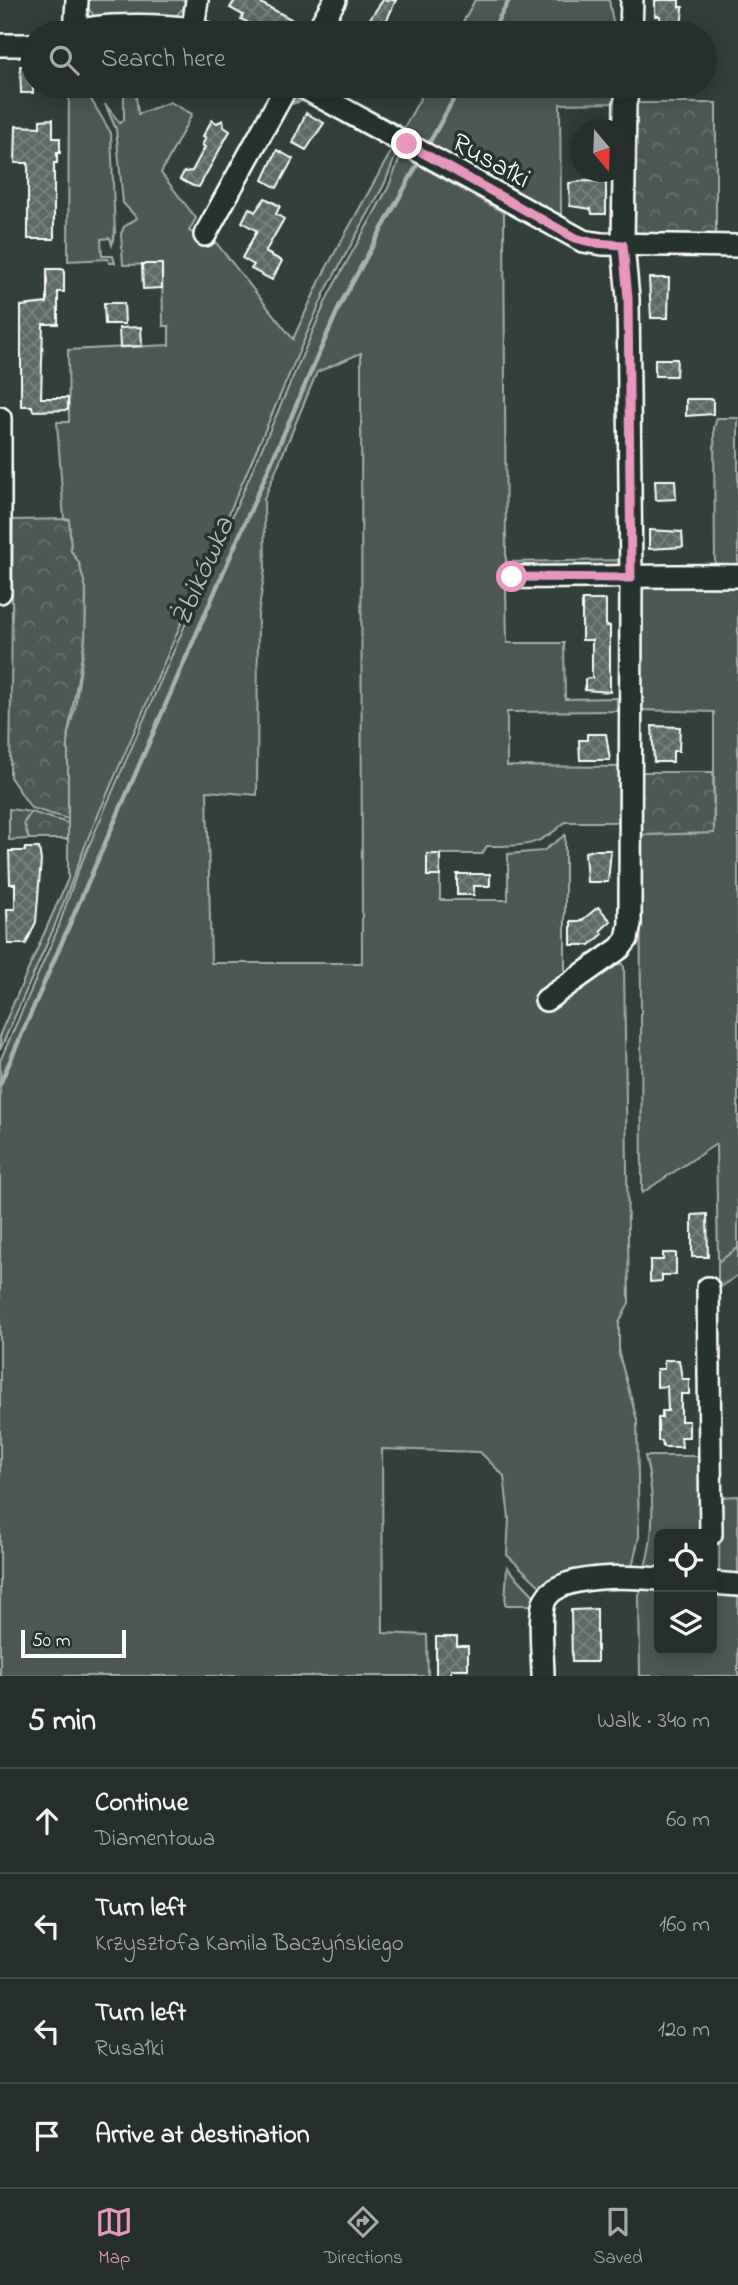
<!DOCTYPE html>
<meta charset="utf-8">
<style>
body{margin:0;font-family:"Indie Flower",sans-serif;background:#323b38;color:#f1f3f6}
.controls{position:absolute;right:21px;bottom:21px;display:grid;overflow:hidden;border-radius:10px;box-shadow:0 4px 18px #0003}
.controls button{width:63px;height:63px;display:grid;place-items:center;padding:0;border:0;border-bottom:2px solid #424a48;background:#262f2c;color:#f1f3f6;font:35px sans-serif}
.compass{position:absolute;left:570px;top:119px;width:63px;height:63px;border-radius:50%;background:#262f2c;box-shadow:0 4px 18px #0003;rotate:161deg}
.scale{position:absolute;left:21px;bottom:18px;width:105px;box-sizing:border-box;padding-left:7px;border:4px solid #fff;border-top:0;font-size:19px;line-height:24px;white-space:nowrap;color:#fff;-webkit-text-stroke:5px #26332d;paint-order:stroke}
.stop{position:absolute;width:21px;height:21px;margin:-16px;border:5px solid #e797bd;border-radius:50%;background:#fff}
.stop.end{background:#e797bd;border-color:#fff;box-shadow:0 2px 7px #0008}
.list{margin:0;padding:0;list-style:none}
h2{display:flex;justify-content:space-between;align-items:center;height:91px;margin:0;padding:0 28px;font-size:30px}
h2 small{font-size:23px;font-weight:400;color:#a4a9a9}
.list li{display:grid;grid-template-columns:46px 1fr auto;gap:21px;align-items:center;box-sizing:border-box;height:105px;padding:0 28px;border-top:2px solid #424a48}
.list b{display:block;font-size:26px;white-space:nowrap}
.list p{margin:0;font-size:23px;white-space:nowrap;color:#a4a9a9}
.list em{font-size:23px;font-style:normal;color:#a4a9a9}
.icon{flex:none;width:38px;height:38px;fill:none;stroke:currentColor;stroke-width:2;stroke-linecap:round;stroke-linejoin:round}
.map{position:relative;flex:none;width:738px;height:1676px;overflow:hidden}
.search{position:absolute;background:#262f2c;box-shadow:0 4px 18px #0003;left:21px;right:21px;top:21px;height:77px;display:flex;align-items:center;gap:18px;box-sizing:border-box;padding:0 24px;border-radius:38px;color:#a4a9a9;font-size:26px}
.sheet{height:511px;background:#262f2c}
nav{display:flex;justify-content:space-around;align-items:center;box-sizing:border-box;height:98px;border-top:2px solid #424a48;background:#262f2c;font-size:19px;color:#a4a9a9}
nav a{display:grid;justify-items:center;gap:4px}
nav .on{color:#e797bd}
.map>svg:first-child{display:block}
.grass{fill:#4d5853;stroke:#a6aca9;stroke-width:2;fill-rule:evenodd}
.forest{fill:url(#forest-crowns);stroke:#a6aca9;stroke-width:2}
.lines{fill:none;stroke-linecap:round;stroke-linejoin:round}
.stream{stroke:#abb0ae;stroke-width:4.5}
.building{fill:url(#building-cross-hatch);stroke:#fff;stroke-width:2}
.minor-casing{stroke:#fff;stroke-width:26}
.minor{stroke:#26332d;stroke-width:21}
.route{stroke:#e797bd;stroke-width:9}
.labels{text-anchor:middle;stroke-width:7;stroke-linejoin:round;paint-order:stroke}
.street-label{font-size:28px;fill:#fff;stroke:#26332d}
.water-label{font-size:30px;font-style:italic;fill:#b9bdbc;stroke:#26332d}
</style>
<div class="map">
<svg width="738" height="1676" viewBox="0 0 738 1676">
<defs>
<pattern id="forest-crowns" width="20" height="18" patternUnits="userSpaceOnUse" patternTransform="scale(1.75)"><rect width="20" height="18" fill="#4d5853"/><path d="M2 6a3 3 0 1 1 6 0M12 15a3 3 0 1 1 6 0" fill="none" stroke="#68716d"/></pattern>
<pattern id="building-cross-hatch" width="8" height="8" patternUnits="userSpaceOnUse" patternTransform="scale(1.75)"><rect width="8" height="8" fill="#5f6964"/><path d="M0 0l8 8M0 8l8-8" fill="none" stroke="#77807b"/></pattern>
</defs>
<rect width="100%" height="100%" fill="#333f3a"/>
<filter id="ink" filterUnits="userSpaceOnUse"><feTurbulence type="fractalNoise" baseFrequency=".0143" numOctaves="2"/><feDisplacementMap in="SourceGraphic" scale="14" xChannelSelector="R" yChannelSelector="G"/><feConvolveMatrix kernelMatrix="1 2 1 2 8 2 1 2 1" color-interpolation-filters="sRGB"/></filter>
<g filter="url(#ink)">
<g class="grass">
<path d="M82,0H191L175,17H95Z"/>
<path d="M475,0H609L615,33H457Z"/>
<path d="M69,86H83L111,133L115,233L112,245L110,238L101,239L102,256H113L115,263H109L108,259L68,261Z"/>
<path d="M124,86H135L138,114L170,102L192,114L161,173L196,218L189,231L209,241L213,239L293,339L323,274L392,150L303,101L288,105L301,98L393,149L396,155L384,185L325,292L89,836L53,930L0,1050V1034L68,879V733L75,708L85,639L86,589L79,563L71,551L69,520L64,519L57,422H69L68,350L169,345V326H163L162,264L123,265L121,234L124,227L137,218L123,203L116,129L105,104L120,123L124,120Z"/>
<path d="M325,86L404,128L427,86H618L619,103L560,104L561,216Z"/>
<path d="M404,157L504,213L506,562L621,560V572H510L506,587L507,643H564L565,699L617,698V711L507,712V766L623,767V816L617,822H565C538,848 522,846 487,846L482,854H440V900H508V854L543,851L565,835V976L617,957L624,967L629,1303L619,1323V1354L637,1420L639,1537L631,1571L543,1589L507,1555L509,1519L504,1476L480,1452L382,1449L383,1633L427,1635L428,1676H0V1061L57,931L77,873L329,294L388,188L399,160ZM361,353L362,963H211L207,791L257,795L258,615L265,570L264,499L317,372Z"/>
<path d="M717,418H738V569H715L714,428Z"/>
<path d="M738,582V1248L718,1262L716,1144L642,1193L640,835L714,833V712L640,710L639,593L644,586Z"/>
<path d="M9,809L31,812L24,823L29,839L9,840Z"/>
<path d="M645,1456H702L705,1534H659V1573L644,1571C655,1533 655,1495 645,1456Z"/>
<path d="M738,1496V1580H719L720,1497Z"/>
<path d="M507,1567L538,1600L535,1605H505Z"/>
<path d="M644,1584L659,1585V1650H712V1590L738,1591V1676H640L639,1595Z"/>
</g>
<g class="forest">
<path d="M631,103H716V234L634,236Z"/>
<path d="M69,519L71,551L79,563L86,589L85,639L68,733V819L31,808L10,777L13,520Z"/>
<path d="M639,772H713L714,833L640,835Z"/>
<path d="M31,812L68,823V839H29L24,823Z"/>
<path d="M738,1248V1275L718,1289V1262Z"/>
</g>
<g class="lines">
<g class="stream">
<path d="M491,33L509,0"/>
<path d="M427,147L461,86"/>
<path d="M0,1084L340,305L421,158"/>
</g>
</g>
<g class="building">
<path d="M235,0H255L291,19L283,33H267L241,19L243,15L230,8Z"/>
<path d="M383,0H396L381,33H360Z"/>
<path d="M655,0H679V7H683L681,28L660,27V16H655Z"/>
<path d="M20,66H33V93H21Z"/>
<path d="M306,113L324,123L306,150L293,143Z"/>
<path d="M53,119V138H60V153H57V163H54V239H28V163H15L16,126L40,127V120Z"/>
<path d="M212,120L217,123L223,120L224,127L230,131L199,187L193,186L180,179L184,172L192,171L205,147L202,145L206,138L203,136Z"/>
<path d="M277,150L293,159L277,188L263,180Z"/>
<path d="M584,181L606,182V214H592L591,209L570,206L569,183Z"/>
<path d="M265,198L280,206L276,214L284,219L265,252L282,261L272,280L251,269L254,265L242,258L257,231L242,222L249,208L255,212Z"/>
<path d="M142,264H162V288L143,289Z"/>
<path d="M47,269H64V292H58V324H43L41,398H68V410L33,411L32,406H21V306L47,303Z"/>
<path d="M649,278H669L668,318H651Z"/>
<path d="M104,303H124L125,324H105Z"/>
<path d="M141,327L142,346L120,347L119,328Z"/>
<path d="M655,359H677L676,376H655Z"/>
<path d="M686,399H713V414L686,416Z"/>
<path d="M655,480H675L676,499L656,500Z"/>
<path d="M649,530L682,532L683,547L649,549Z"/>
<path d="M582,600H606V626H610V692L585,690V679L592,678V640H582Z"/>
<path d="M652,726L680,727L679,751H673V762H654Z"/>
<path d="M587,734H606L610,760H580L579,740H587Z"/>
<path d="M25,848H39L41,860L36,922L26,944H8L7,909H15V884H10L9,851H25Z"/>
<path d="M595,850H611L608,882H587L585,852Z"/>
<rect x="427" y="854" width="13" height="22"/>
<path d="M457,874H490V886H474V895H457Z"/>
<path d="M598,907L611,921L600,931L603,934L590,945H571V921H581Z"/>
<path d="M707,1214L708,1257H692V1215Z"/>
<path d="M663,1253H676V1275H662V1281L650,1282V1260H663Z"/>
<path d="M664,1360H679L682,1379H689V1394H681V1421H689V1437H681L682,1447H663L662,1441H658V1418H662V1411H668L667,1386L657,1387V1369H664Z"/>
<path d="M597,1609V1662H572L571,1610Z"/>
<path d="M436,1637H457V1646H468V1669H451V1676H436Z"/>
</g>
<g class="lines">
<defs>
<g id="minor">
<path d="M193,29L197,0"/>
<path d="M75,33C94,22 184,24 205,33"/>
<path d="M75,33L77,0"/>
<path d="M316,33L335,0"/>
<path d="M631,33L632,0"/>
<path d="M0,45H33"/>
<path d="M301,86L583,241L602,244L738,246"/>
<path d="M205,235L287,86"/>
<path d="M0,418V592"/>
<path d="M512,577C588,578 662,575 738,576"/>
<path d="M546,1000L620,948L627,939L630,924L631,578L628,298L623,245L625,104L629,86"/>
<path d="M708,1288L711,1534"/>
<path d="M712,1583L738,1585"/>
<path d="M543,1676C543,1657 538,1615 545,1600C559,1572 633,1577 659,1579"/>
</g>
</defs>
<use href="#minor" class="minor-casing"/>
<use href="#minor" class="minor"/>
</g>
</g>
<g class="lines" filter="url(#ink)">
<path class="route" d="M407,144L575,238L594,243L623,245L628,298L631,578L512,577"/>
</g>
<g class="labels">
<g class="street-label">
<text transform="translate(492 159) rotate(29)" y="10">Rusałki</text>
</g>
<g class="water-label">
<text transform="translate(201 571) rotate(-66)" y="10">Żbikówka</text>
</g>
</g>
</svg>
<div class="controls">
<button><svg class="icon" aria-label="locate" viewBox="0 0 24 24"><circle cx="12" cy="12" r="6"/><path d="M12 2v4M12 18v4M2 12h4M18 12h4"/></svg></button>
<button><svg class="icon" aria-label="layers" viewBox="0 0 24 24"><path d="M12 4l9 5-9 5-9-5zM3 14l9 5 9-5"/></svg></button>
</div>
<svg class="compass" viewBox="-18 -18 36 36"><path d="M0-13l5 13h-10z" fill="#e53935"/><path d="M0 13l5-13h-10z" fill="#a4a9a9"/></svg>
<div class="scale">50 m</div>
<div class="stop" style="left:512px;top:577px"></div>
<div class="stop end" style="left:407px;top:144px"></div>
<div class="search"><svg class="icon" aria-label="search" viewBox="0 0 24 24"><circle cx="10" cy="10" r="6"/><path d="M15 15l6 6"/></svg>Search here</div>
</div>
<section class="sheet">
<h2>5 min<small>Walk · 340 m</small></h2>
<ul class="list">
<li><svg class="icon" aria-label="ahead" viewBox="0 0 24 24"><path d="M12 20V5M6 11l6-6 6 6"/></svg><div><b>Continue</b><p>Diamentowa</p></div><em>60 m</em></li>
<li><svg class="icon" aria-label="left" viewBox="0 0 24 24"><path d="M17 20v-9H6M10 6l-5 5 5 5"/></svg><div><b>Turn left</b><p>Krzysztofa Kamila Baczyńskiego</p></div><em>160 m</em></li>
<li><svg class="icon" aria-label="left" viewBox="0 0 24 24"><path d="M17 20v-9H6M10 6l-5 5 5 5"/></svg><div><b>Turn left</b><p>Rusałki</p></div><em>120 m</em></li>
<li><svg class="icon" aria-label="arrive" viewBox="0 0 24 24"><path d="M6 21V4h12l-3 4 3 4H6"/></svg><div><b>Arrive at destination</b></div></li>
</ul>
</section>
<nav>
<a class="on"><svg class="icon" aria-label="map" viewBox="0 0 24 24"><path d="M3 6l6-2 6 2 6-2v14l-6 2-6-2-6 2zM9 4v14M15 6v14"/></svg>Map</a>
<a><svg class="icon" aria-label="directions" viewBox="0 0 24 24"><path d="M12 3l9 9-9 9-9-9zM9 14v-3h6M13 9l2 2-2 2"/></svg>Directions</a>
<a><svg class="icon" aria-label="saved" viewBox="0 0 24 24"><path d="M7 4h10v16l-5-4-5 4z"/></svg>Saved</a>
</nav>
